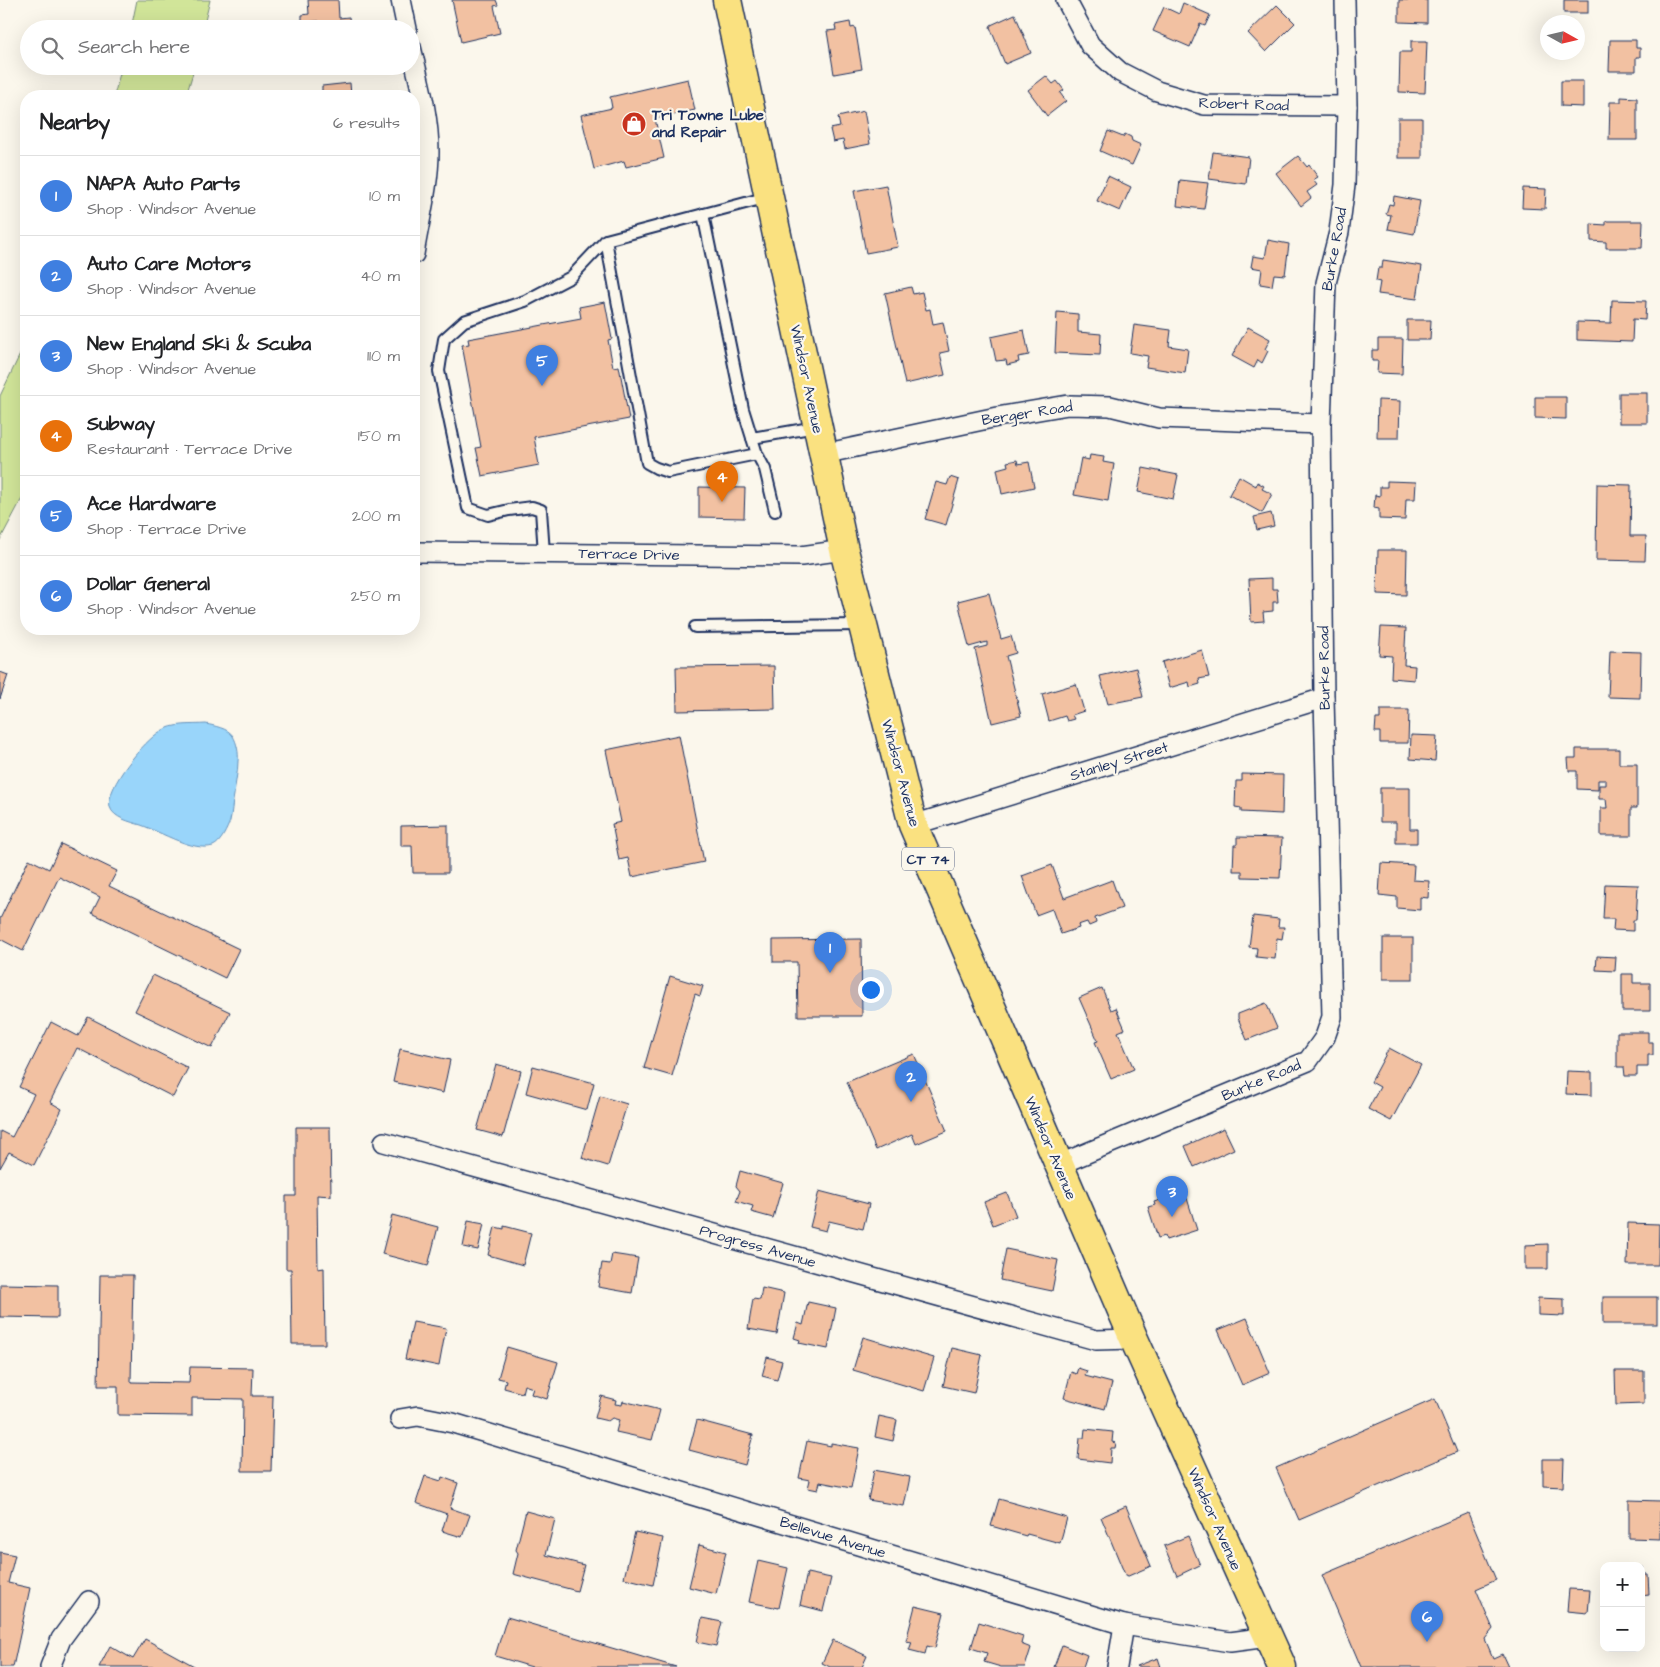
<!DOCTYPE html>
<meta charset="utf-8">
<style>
body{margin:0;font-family:"Architects Daughter",sans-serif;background:#f2f2f2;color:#202124}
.controls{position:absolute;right:15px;bottom:15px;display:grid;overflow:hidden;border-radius:10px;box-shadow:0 5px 20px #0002}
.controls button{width:45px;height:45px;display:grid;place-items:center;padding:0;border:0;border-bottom:1px solid #e0e0e0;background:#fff;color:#202124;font:25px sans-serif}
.compass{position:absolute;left:1540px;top:15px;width:45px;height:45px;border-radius:50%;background:#fff;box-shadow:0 5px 20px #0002;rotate:98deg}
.you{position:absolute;left:870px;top:989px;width:18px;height:18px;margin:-12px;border:4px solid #fff;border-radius:50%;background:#1a73e8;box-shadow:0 0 0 8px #1a73e833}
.badge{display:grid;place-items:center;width:32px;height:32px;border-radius:50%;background:#c8321e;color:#fff;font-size:16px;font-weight:700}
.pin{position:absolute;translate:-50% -41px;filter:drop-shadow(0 1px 2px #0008)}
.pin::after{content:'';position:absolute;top:26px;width:18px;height:15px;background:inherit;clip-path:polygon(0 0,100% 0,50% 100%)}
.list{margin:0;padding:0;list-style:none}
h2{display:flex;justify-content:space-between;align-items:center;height:65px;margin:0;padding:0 20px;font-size:21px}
h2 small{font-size:16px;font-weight:400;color:#757577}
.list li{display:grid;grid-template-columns:32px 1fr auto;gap:15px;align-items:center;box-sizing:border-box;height:80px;padding:0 20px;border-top:1px solid #e0e0e0}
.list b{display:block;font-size:19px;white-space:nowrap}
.list p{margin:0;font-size:16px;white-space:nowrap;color:#757577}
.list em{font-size:16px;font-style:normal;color:#757577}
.icon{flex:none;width:28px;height:28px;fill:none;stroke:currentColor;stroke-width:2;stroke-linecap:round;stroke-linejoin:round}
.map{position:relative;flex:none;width:1660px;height:1667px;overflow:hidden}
.search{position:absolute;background:#fff;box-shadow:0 5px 20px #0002;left:20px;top:20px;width:400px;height:55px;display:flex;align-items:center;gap:12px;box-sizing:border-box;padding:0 18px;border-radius:28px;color:#757577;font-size:19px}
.panel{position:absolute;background:#fff;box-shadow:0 5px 20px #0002;left:20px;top:90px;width:400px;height:545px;border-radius:20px}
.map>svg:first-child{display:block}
.green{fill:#d1e599;stroke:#768a7c}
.water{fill:#99d5fa;stroke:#6793bc}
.building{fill:#f2c1a2;stroke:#1b2f5e}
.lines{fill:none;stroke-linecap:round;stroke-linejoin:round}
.lane-casing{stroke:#1b2f5e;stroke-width:14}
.street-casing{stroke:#1b2f5e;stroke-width:22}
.primary-casing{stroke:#1b2f5e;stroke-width:31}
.lane{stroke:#fbf7ec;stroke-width:10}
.street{stroke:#fbf7ec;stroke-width:19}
.primary{stroke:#fae180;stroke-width:28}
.labels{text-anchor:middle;stroke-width:4.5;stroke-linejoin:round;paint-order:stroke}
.shield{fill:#fbf7ec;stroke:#5e6b89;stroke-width:1}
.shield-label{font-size:14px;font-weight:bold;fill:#1b2f5e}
.street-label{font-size:15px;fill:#1b2f5e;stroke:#fbf7ec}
.poi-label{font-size:15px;font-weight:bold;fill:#1b2f5e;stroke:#fbf7ec;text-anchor:start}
</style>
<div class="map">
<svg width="1660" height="1667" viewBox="0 0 1660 1667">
<rect width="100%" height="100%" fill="#fbf7ec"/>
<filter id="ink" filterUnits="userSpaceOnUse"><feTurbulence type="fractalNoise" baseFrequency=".02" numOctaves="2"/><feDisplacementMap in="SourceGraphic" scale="10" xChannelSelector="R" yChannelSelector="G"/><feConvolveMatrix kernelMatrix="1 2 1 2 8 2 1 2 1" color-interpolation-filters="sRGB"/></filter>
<g filter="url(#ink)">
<g class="green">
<path d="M137,0H210L203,29H131Z"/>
<path d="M122,66H195L186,96H114Z"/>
<path d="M26,342V491L0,540V396Z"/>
</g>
<path class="water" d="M206,724C214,726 228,728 233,736C237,743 239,753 238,761C238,772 235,784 234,795C232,804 232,813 230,821C227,829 221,843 213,846C193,852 161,832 141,825C131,822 113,818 110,807C105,787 145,740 161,731C174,723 192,725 206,724Z"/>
<g class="building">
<path d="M308,0H338L339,18L349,17L350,29H320L319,21L302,22V15L309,14Z"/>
<path d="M452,0H496L498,5L494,6L500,33L461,42Z"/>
<path d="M1399,0H1427V23L1399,22Z"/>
<rect x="1564" y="0" width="24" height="13"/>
<path d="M1183,3L1210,15L1205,26L1200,24L1190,47L1153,31L1164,7L1179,14Z"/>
<path d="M1277,5L1295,23L1266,52L1248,33Z"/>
<path d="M1015,14L1031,53L1005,64L990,27L991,25Z"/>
<path d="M850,22L851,28L855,27L862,69L834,74L827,31L836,30L835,25Z"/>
<path d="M1610,40H1636V48H1640V57H1636V71H1609Z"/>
<path d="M1411,41H1427L1425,93L1399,92L1400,52H1411Z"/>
<path d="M1046,76L1053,84L1057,81L1064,90L1060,93L1066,101L1047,116L1028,90Z"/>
<path d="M688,79L695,110L655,119L664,158L626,167L624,161L594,169L581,115L612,108L610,97Z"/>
<path d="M1561,81H1583V107L1561,106Z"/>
<path d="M350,83L351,96H322V86Z"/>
<path d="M1621,97L1637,98V140H1609L1610,102H1621Z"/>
<path d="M864,111L870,144L845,149L843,140L833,142L830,129L840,127L838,117Z"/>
<rect x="1398" y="118" width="24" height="40"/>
<path d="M1108,131L1123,137L1125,134L1131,137L1132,141L1141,145L1132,165L1100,151Z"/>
<path d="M1213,152L1249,157L1246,184L1209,179Z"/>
<path d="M1298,156L1307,167L1309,165L1318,177L1313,180L1317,185L1307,192L1311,198L1301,206L1276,173Z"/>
<path d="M1108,176L1131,187L1120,211L1097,201Z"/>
<path d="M1180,180L1208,183L1204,209L1177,206Z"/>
<path d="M886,185L898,247L866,253L854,191Z"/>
<path d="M1523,188L1546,189L1545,209L1522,208Z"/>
<path d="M1394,196L1420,201L1414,234L1388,229L1391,215L1386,214L1389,204L1393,205Z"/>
<path d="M1606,221H1643L1642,248H1606V242L1591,241V224L1606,225Z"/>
<path d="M1268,240L1289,244L1285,275L1274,274L1272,286L1260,284L1262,269L1251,267L1253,256L1265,258Z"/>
<path d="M1383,260L1422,266L1417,299L1378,294L1380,282L1376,281L1378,268H1382Z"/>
<path d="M911,287L913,294L922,292L926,310L930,309L933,324L943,322L949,351L940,353L945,375L905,384L885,293Z"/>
<path d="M1612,300L1646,301L1645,320L1633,319L1632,342L1577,340V322L1611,323Z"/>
<path d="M605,302L612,339L608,340L613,367L619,366L629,419L534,437L539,465L482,476L476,448L481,447L462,345L469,344L468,339L581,318L579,307Z"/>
<path d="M1057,312L1078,314V332L1101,334L1100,355L1055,353Z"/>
<path d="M1407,320H1431L1430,340H1407Z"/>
<path d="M1134,325L1171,330L1169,346L1188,349L1185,373L1146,367L1148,356L1130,353Z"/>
<path d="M1248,327L1270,339L1265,349L1268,351L1262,363L1258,360L1254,368L1232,356Z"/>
<path d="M1024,330L1029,355L1018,357L1019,362L1007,365L1006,360L996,361L991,337Z"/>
<path d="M1378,339H1403L1402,374L1377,373L1378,361H1372V350H1378Z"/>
<rect x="1619" y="393" width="28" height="30"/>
<path d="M1535,397H1566V419L1535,418Z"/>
<path d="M1378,400L1400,401L1399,438H1377Z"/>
<path d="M1090,455L1104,457L1103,462L1114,464L1108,501L1074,495L1081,458L1089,460Z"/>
<path d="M1017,460L1018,464L1029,462L1034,487L1002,494L997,469L1008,466L1007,462Z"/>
<path d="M1143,468L1178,475L1173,499L1138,492Z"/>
<path d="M1239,476L1256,486L1257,482L1264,486L1262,489L1272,494L1262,513L1229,495Z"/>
<path d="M950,477L959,480L946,525L925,519L936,482L947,485Z"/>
<path d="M1387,481L1416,482L1415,499H1406L1405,520L1379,519V509L1374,508L1375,495L1380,496V487H1387Z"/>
<path d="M1597,484L1631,485L1630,536H1646L1645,561L1596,560Z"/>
<path d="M699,487L745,488L744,518L699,517Z"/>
<path d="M1271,513L1274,526L1257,530L1254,517Z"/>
<path d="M1378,550H1407L1406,595L1377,594Z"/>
<path d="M1272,578V589H1277L1278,602H1273V611L1263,612L1264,621L1251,622L1249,579Z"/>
<path d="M989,593L1001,639L1011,636L1016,653L1006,656L1021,716L992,723L975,649L987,646V642L969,647L958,601Z"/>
<path d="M1381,627L1406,628L1404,665L1415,666L1414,680L1391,678L1392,656L1379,655Z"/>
<path d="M1202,650L1209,677L1199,679L1200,684L1190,687L1189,682L1169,688L1162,662Z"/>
<path d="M1610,651L1641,652L1640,698L1608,697Z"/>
<path d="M774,666L775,709L677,711L676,667Z"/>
<path d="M1136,668L1143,697L1108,704L1100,676Z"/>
<path d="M0,672L8,675L0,699Z"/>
<path d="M1076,684L1084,711L1072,715L1074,719L1067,721L1065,716L1049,721L1042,694Z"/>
<path d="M1380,710H1409L1408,743H1380V732H1375L1376,719H1380Z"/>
<path d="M679,735L704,862L632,877L628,858L619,860L612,824L621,822L606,750Z"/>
<path d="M1411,735L1437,736L1435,761L1410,759Z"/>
<path d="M1576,749H1619V764H1637V808H1631V836H1601V808H1607L1606,799H1599V785H1606V780H1598V790L1577,789V771H1569L1568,758H1576Z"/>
<path d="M1242,774L1283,775L1282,814L1241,812V808L1235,807L1236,781H1242Z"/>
<path d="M1380,788H1410V829H1417V843H1396V822H1380Z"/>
<path d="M448,825V873H413L412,846H401V826Z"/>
<path d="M1237,837L1282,838L1280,878L1242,877V871H1233L1234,845H1237Z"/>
<path d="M61,844L117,871L109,886L239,949L225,978L92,913L100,897L59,877L23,951L0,939V919L29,859L49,869Z"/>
<path d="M1381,863L1414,865L1413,880L1429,881L1428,898L1420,897V910L1397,908V897L1379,895Z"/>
<path d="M1052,865L1064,898L1112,880L1122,908L1095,918L1096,923L1089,926L1087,922L1078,925L1079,928L1061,934L1052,909L1036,915L1022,876Z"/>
<path d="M1605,884L1638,885L1636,920H1633V931L1613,930L1614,919H1603Z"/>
<path d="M1253,916L1279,919L1278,927H1284L1282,939L1277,938L1275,959L1256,957L1257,948L1249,947Z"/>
<rect x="1383" y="938" width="30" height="41"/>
<path d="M861,939L862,1016H798L797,962H773V940Z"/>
<path d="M1597,956L1616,957L1615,971L1596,970Z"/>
<path d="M1622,974H1633V983H1650V1011H1622Z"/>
<path d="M153,975L230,1012L212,1048L135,1011Z"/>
<path d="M670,976L703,986L700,996L695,994L672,1076L644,1068Z"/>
<path d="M1102,988L1111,1010L1116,1008L1125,1029L1118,1032L1134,1069L1111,1079L1095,1042L1098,1041L1079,998Z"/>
<path d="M1266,1003L1277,1028L1247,1040L1238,1018V1014Z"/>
<path d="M88,1017L188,1068L173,1097L77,1048L50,1102L62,1109L34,1165L9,1152L0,1168V1131L12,1137L34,1094L19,1087L51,1022L78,1036Z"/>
<path d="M1617,1032H1648V1042H1653V1055H1648V1067H1637V1076H1625L1624,1067H1617Z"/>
<path d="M1389,1048L1421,1065L1391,1121L1368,1109L1380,1087L1371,1082Z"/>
<path d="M400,1049L450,1060L443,1093L393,1082Z"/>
<path d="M914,1054L947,1131L916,1144L912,1134L876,1150L847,1082Z"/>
<path d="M496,1064L521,1071L503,1137L477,1130Z"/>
<path d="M533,1066L594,1083L587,1110L526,1093Z"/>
<path d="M1567,1071L1592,1072V1095L1566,1094Z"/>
<path d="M600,1096L627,1104L608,1166L582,1158Z"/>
<path d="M296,1127H330L331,1196L317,1195L318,1269L324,1268L325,1344H292L291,1269H286V1196H296Z"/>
<path d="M1224,1128L1234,1149L1194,1167L1185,1146Z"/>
<path d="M740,1171L783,1183L773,1218L751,1212L753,1206L736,1201L740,1191L736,1186Z"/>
<path d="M819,1191L869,1204L863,1229L829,1221L826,1231L810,1227Z"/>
<path d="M1185,1192L1197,1230L1166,1240L1165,1236L1158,1238L1148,1207L1155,1205L1154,1202Z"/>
<path d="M1007,1193L1016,1216L993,1225L984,1202Z"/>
<path d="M392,1215L438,1227L428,1266L382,1254Z"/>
<path d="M468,1221L484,1224L478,1250L463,1247Z"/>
<path d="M1628,1223L1659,1224L1658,1265H1627Z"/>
<path d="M504,1226L531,1233L523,1265L488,1255L495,1227L504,1229Z"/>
<path d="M1548,1244V1269H1525V1245Z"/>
<path d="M1006,1249L1058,1260L1052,1291L1000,1280Z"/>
<path d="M612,1254L638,1258L632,1293L598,1287L602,1263L610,1264Z"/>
<path d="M100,1275H133L131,1382L189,1383L190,1367L253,1368L252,1396H273L271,1471H242L243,1399L192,1398V1416L118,1415V1386H98Z"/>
<path d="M0,1284L58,1285V1318L0,1317Z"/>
<path d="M762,1288L784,1293L777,1334L748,1329L753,1299L760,1300Z"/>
<rect x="1603" y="1297" width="54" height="27"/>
<path d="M1538,1298L1564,1299V1316L1538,1315Z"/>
<path d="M808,1302L836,1308L828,1349L799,1343L800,1340L794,1338L798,1323L803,1325Z"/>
<path d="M1247,1318L1270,1373L1242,1385L1218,1330Z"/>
<path d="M413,1322L446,1328L439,1366L405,1359Z"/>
<path d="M863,1337L934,1358L924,1391L853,1370Z"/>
<path d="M507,1347L558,1362L547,1399L531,1394L533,1388L524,1385L522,1393L504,1388L506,1380L498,1378Z"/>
<path d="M952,1348L982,1355L974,1393L943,1386Z"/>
<path d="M767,1357L782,1361L777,1380L762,1376Z"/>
<path d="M1078,1368L1087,1371L1085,1376L1112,1383L1105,1409L1064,1398L1071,1372L1076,1374Z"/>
<path d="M1615,1371H1644V1404L1616,1405Z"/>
<path d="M601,1396L616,1400L615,1404L622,1405L623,1401L660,1410L652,1440L616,1432L619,1420L612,1418L608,1421L595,1418Z"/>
<path d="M1435,1399L1457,1452L1299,1520L1276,1468Z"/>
<path d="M879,1416L897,1420L893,1441L875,1437Z"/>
<path d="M697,1420L753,1435L745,1465L689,1450Z"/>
<path d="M1085,1429L1113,1432L1112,1442L1116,1443L1115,1448H1111L1110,1463L1078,1459L1080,1438H1084Z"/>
<path d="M807,1441L831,1446V1443L859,1448L851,1488L820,1482L818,1490L808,1488L810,1480L799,1478Z"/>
<path d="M1543,1459H1564L1563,1487L1543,1486Z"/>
<path d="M874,1470L910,1477L904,1506L868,1500Z"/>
<path d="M425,1476L441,1481L442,1477L458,1483L450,1508L470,1515L462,1537L442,1531L447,1514L416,1503Z"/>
<path d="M999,1499L1067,1518L1060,1543L1027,1534L1026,1536L991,1526Z"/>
<path d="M1629,1500L1660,1501V1539L1629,1538Z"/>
<path d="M1126,1506L1151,1566L1126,1577L1101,1517Z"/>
<path d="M526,1511L555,1519L546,1555L584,1565L577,1591L513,1574L518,1553L516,1550Z"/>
<path d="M1468,1513L1496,1580L1476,1589L1493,1629L1485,1639L1493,1658L1502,1654L1508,1667H1361L1322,1575Z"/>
<path d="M635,1532L663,1538L653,1585L624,1578Z"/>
<path d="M1188,1536L1200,1565L1177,1576L1164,1546Z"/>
<path d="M699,1545L726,1552L716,1594L689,1587Z"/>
<path d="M0,1552L15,1555L8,1583L30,1588L13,1667H0Z"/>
<path d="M758,1561L788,1568L779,1608L749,1602Z"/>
<path d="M1641,1567H1643V1574H1648L1649,1595L1641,1596Z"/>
<path d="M807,1573L831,1578L823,1611L800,1605Z"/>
<path d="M1569,1589L1590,1590L1588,1613L1567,1611Z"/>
<path d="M915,1606L944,1613L935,1648L927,1646L925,1654L909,1650L912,1642L906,1641Z"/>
<path d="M507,1617L676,1667H532L495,1656Z"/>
<path d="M702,1618L722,1622L716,1646L697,1642Z"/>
<path d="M979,1622L1023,1636L1021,1644L1031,1648L1025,1667H1001L984,1662L987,1653L971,1648Z"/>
<path d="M145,1639L196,1667H99L110,1646L133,1659Z"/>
<path d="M833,1640L867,1656L862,1667H830L822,1663Z"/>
<path d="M1062,1645L1087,1655L1083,1667H1054Z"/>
<path d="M1158,1658L1161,1667H1138L1137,1666Z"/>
</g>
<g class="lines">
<defs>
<g id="lane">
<path d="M703,214L743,409L752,438L816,427"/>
<path d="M606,240L647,463L656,468L668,472L757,454L752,438"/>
<path d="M757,454L765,469L775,511"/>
<path d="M544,553L541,510L532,507L509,510L488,515L468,508L439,371L444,339L464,321L525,301L571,277L606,240L768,197"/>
<path d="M695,627L861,625"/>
</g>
<g id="street">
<path d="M401,0L407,29"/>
<path d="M1066,0L1090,45L1120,72L1157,91L1204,105L1347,106"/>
<path d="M411,47C419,81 429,116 429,152C429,186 419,221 414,254"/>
<path d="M823,454L997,417L1068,405L1110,406L1159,418L1321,424"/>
<path d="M414,552L801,556L844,550"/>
<path d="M913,825L1324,698"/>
<path d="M384,1142L1096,1340L1134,1339"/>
<path d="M1058,1165L1308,1061L1325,1037L1332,1017L1324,698L1321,424L1326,283L1339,232L1345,185L1347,106L1345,0"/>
<path d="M400,1419L418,1416L453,1423L1124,1625L1230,1642L1268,1637"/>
<path d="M50,1667L61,1639L89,1601"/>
<path d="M1117,1667L1124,1625"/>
</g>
<path id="primary" d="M727,0L844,550L913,825L1134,1339L1282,1667"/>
</defs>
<use href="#lane" class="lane-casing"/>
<use href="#street" class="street-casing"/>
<use href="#primary" class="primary-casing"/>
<use href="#lane" class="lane"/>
<use href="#street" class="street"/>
<use href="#primary" class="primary"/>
</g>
</g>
<defs>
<symbol id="shop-disc" viewBox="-11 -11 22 22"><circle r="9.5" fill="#c8321e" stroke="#fbf7ec"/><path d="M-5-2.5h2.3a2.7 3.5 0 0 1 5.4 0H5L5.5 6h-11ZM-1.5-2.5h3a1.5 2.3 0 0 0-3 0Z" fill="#fff"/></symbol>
</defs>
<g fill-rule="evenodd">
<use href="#shop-disc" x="620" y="110" width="28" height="28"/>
</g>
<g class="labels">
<rect class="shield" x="902" y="847.5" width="52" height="23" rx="4"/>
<g class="shield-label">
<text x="928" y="864">CT 74</text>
</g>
<g class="street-label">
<text transform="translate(1244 104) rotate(2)" y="5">Robert Road</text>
<text transform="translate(1334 249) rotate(-80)" y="5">Burke Road</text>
<text transform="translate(807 379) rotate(78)" y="5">Windsor Avenue</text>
<text transform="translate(1027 413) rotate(-9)" y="5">Berger Road</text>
<text transform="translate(629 554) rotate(1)" y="5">Terrace Drive</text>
<text transform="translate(1324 668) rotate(-91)" y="5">Burke Road</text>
<text transform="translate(1119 761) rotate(-17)" y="5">Stanley Street</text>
<text transform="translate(901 773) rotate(75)" y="5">Windsor Avenue</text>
<text transform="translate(1261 1080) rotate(-23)" y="5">Burke Road</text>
<text transform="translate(1051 1148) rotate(67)" y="5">Windsor Avenue</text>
<text transform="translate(758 1246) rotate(16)" y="5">Progress Avenue</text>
<text transform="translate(1215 1519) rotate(66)" y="5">Windsor Avenue</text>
<text transform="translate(833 1537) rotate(17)" y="5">Bellevue Avenue</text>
</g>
<g class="poi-label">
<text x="652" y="120">Tri Towne Lube<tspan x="652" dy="17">and Repair</tspan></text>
</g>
</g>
</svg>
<div class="controls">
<button>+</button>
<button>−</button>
</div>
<svg class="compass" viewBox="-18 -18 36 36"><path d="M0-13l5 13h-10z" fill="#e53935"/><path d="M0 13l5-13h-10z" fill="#757577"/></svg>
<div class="you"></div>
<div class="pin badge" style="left:830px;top:973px;background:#3f7fe0">1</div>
<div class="pin badge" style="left:911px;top:1102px;background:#3f7fe0">2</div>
<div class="pin badge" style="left:1172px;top:1217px;background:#3f7fe0">3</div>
<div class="pin badge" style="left:722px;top:502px;background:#e8710a">4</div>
<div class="pin badge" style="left:542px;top:386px;background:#3f7fe0">5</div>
<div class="pin badge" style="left:1427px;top:1642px;background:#3f7fe0">6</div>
<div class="search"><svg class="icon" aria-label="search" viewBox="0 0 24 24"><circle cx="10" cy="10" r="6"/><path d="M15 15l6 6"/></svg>Search here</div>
<section class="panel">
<h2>Nearby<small>6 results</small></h2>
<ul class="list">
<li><span class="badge" style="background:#3f7fe0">1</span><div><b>NAPA Auto Parts</b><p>Shop · Windsor Avenue</p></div><em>10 m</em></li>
<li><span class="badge" style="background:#3f7fe0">2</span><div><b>Auto Care Motors</b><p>Shop · Windsor Avenue</p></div><em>40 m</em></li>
<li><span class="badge" style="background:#3f7fe0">3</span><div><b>New England Ski &amp; Scuba</b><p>Shop · Windsor Avenue</p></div><em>110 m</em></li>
<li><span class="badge" style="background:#e8710a">4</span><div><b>Subway</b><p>Restaurant · Terrace Drive</p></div><em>150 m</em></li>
<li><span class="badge" style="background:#3f7fe0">5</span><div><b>Ace Hardware</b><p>Shop · Terrace Drive</p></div><em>200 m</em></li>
<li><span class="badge" style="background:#3f7fe0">6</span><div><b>Dollar General</b><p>Shop · Windsor Avenue</p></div><em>250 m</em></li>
</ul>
</section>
</div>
